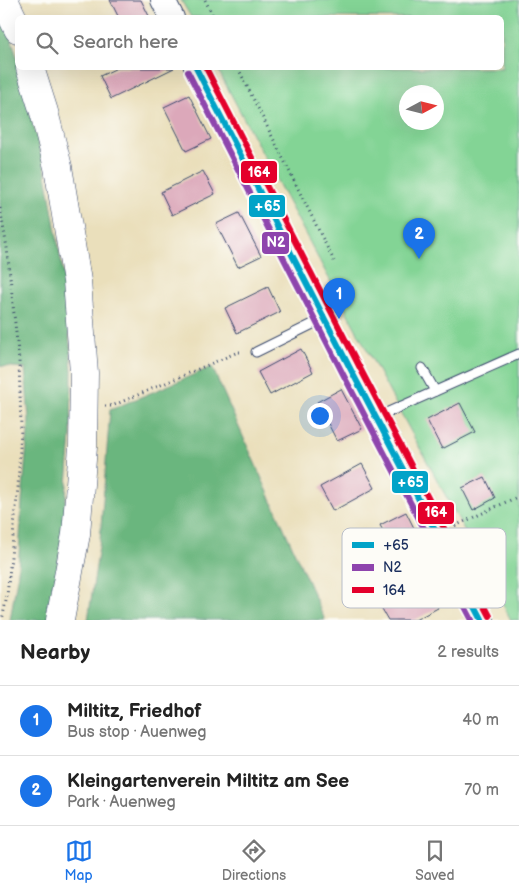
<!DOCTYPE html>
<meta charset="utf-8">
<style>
body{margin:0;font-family:"Balsamiq Sans",sans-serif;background:#f2f2f2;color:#222}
.compass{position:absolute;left:399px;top:85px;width:45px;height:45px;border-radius:50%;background:#fff;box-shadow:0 5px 20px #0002;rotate:83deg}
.you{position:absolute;left:319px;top:415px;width:18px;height:18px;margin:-12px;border:4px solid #fff;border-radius:50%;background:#1a73e8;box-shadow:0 0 0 8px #1a73e833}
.badge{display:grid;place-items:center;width:32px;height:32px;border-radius:50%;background:#1a73e8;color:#fff;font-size:16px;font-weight:700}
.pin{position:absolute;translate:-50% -41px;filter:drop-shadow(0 1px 2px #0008)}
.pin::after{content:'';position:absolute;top:26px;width:18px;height:15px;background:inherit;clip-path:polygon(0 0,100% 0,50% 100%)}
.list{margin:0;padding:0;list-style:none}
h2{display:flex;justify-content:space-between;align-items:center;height:65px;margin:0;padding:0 20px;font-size:21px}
h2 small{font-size:16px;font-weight:400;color:#767676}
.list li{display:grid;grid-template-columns:32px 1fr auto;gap:15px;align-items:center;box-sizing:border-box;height:70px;padding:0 20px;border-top:1px solid #e0e0e0}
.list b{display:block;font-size:19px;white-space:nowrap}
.list p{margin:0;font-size:16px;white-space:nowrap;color:#767676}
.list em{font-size:16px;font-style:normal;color:#767676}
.icon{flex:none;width:28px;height:28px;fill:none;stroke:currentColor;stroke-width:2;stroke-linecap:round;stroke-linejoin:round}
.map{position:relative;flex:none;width:519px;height:620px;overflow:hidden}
.search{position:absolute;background:#fff;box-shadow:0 5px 20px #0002;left:15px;right:15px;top:15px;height:55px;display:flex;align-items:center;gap:12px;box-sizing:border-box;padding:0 18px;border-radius:8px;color:#767676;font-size:19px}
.sheet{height:205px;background:#fff}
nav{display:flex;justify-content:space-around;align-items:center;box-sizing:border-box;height:70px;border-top:1px solid #e0e0e0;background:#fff;font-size:14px;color:#767676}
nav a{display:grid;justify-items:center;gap:2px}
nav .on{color:#1a73e8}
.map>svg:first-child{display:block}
.green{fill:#83d495;stroke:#4f827a;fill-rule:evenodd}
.forest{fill:#6ab67e;stroke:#42726e}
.building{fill:#dca8ba}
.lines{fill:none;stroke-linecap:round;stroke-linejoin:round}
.lane-casing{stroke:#3a496c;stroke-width:11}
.secondary-casing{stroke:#3a496c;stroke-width:26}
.primary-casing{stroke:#3a496c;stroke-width:29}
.path{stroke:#3a496c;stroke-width:3;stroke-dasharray:1 4;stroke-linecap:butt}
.lane{stroke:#fff;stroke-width:9}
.secondary{stroke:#fff;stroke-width:24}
.primary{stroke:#fff;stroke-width:28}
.bus-1-casing{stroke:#fdfcf7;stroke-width:10}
.bus-2-casing{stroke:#fdfcf7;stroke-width:10}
.bus-3-casing{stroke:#fdfcf7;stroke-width:10}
.bus-1{stroke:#01a3c8;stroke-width:6}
.bus-2{stroke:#8e44ad;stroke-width:6}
.bus-3{stroke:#e4002b;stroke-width:6}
.key{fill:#fdfcf7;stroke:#b9bec9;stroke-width:1}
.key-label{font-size:14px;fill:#1b2f5e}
.line-badge{stroke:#fdfcf7;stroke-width:2}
.badge-label{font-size:14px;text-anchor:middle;font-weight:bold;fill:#fff}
</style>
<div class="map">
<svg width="519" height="620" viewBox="0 0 519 620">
<rect width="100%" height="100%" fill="#fdfcf7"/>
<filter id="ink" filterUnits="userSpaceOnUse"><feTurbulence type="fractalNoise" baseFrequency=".02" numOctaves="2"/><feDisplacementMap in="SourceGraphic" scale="10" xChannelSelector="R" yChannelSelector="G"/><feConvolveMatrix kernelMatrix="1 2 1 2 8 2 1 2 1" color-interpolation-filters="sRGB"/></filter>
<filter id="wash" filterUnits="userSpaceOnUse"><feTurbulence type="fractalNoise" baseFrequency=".0096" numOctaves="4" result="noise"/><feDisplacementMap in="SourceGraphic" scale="20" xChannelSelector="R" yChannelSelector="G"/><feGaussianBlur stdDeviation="1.12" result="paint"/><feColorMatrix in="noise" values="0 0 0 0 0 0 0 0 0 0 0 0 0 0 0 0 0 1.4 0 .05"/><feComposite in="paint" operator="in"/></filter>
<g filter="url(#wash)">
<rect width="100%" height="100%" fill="#eadfbb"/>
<path class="green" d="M181,0H519V620H511L467,535L391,395L217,68H502V18L191,17ZM406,92H436V122H406Z"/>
<g class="forest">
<path d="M0,13C8,30 17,49 18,68L45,168L65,284L72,370L71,436L63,533L49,620H10L18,572L22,502L29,420L25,368L0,366Z"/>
<path d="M212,367L325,620H88L100,540L110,410Z"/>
</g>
<g id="blocks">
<g class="building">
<path d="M110,0H141L150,18H119Z"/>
<path d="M117,68H174L111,99L100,76Z"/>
<path d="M189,95L211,139L186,151L164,107Z"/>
<path d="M203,171L215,194L172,215L161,192Z"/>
<path d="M239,213L261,256L238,267L216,224Z"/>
<path d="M268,287L280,312L237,333L225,308Z"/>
<path d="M301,349L313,372L270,395L258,372Z"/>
<path d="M341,389L362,429L337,441L317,402Z"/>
<path d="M460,403L475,432L442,449L427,420Z"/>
<path d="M362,464L375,488L333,511L320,487Z"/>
<path d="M485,477L495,498L473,510L462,488Z"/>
<path d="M406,512L427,554L401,567L380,525Z"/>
<path d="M425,585L438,608L415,620H388L381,608Z"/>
</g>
</g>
</g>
<g filter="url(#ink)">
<use href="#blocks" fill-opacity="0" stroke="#3a496c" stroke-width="1"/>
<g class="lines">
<defs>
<g id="lane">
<path d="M256,352L323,319"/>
<path d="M422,368L435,391"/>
<path d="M377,417L519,354"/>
</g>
<g id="secondary">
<path d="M163,0L172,18"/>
<path d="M196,68L352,372C397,454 438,538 482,620"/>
</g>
<g id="primary">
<path d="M4,0L18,29"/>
<path d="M30,68L44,112L58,167L77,281L84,373L83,447L76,534L60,620"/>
</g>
</defs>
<use href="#lane" class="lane-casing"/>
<use href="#secondary" class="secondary-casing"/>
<use href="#primary" class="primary-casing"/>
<g class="path">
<path d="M205,0L214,18"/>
<path d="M238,68L334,261"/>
<path d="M0,208L7,248L19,361L21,428L18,488L7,596L2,620"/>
<path d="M105,406H112L238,352H243"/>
<path d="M455,526L519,496"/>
</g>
<use href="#lane" class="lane"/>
<use href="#secondary" class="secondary"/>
<use href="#primary" class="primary"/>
<defs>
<path id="bus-1" d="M196,68L352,372L482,620"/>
<path id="bus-2" d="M188,72L344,376L472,620"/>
<path id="bus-3" d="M206,68L360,368L490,616"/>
</defs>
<use href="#bus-1" class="bus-1-casing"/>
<use href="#bus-2" class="bus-2-casing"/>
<use href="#bus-3" class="bus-3-casing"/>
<use href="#bus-1" class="bus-1"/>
<use href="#bus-2" class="bus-2"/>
<use href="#bus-3" class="bus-3"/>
</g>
</g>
<rect x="342" y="528" width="164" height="80" rx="8" class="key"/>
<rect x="352" y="542" width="22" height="6" fill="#01a3c8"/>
<rect x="352" y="564" width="22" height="7" fill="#8e44ad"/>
<rect x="352" y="587" width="22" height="6" fill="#e4002b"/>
<g class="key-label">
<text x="383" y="550">+65</text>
<text x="383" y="572">N2</text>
<text x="383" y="595">164</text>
</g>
<g class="line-badge">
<rect x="240" y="160" width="38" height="24" rx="5" fill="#e4002b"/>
<rect x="248" y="194" width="38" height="24" rx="5" fill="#01a3c8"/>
<rect x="261" y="231" width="29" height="24" rx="5" fill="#8e44ad"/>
<rect x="391" y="470" width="38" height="24" rx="5" fill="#01a3c8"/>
<rect x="417" y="501" width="38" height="24" rx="5" fill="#e4002b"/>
</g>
<g class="badge-label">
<text x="259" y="177">164</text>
<text x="267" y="211">+65</text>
<text x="276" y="247">N2</text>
<text x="410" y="487">+65</text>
<text x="436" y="517">164</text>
</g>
</svg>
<svg class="compass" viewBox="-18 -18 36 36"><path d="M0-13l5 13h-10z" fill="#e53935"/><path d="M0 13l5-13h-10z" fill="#767676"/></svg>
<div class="you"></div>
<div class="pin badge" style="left:339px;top:319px">1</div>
<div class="pin badge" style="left:419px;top:259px">2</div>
<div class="search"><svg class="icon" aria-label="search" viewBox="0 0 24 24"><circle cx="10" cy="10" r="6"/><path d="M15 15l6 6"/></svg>Search here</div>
</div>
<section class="sheet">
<h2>Nearby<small>2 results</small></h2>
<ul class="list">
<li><span class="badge">1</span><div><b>Miltitz, Friedhof</b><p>Bus stop · Auenweg</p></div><em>40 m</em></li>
<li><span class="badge">2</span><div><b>Kleingartenverein Miltitz am See</b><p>Park · Auenweg</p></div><em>70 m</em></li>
</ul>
</section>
<nav>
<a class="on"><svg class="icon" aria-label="map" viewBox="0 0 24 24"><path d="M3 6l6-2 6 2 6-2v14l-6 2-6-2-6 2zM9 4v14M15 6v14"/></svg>Map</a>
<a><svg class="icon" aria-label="directions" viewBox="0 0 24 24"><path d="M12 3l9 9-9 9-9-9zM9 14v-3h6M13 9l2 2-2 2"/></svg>Directions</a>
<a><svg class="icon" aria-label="saved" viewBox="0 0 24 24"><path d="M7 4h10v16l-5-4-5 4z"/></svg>Saved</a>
</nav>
